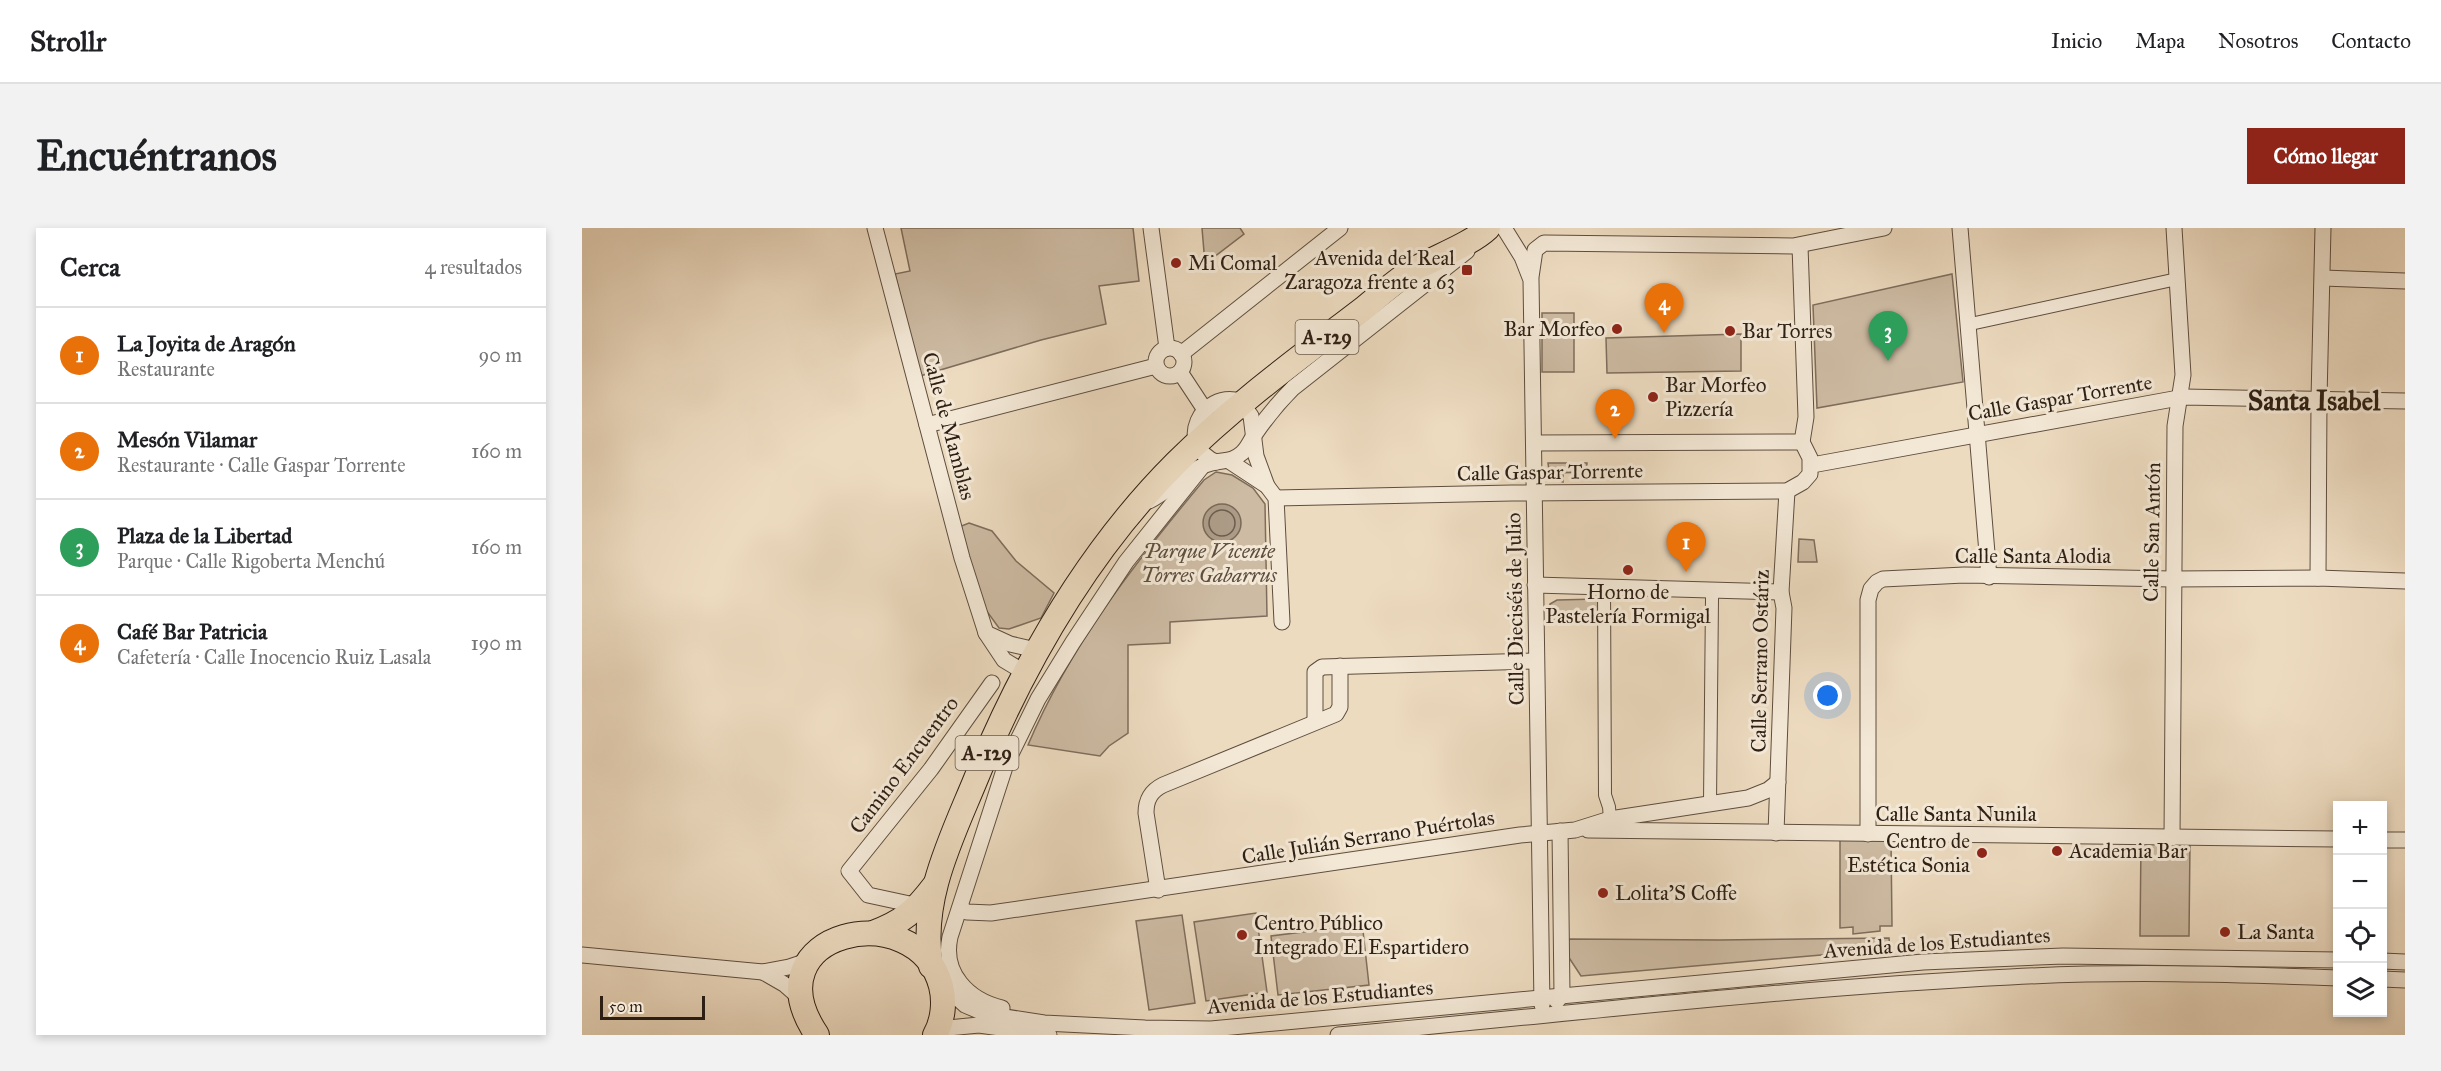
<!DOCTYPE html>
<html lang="es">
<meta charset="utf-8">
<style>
body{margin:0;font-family:"IM FELL Great Primer",serif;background:#f2f2f2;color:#202124}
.controls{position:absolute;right:18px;bottom:18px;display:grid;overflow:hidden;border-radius:0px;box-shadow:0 3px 9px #0003}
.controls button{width:54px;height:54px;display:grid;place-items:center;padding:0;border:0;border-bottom:2px solid #e0e0e0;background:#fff;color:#202124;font:30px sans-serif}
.scale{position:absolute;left:18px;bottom:15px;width:105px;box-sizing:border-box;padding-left:6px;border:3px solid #2e1f14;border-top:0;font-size:16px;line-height:21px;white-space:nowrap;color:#2e1f14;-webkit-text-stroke:4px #f3e8d6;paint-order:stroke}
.you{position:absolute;left:1246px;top:468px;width:21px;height:21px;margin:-15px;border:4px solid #fff;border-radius:50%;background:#1a73e8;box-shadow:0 0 0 9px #1a73e833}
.badge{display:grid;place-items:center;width:39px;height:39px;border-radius:50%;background:#8f2418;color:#fff;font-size:20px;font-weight:700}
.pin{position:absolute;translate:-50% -50px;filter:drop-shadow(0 2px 3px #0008)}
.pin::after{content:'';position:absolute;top:32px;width:21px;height:18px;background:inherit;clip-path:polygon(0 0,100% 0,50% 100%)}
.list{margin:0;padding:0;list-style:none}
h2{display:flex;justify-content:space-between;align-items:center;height:78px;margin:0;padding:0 24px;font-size:26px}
h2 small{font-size:20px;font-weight:400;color:#757577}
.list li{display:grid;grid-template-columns:39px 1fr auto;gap:18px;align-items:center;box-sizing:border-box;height:96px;padding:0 24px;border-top:2px solid #e0e0e0}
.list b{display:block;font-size:22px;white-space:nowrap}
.list p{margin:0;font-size:20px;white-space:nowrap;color:#757577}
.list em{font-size:20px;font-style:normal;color:#757577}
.icon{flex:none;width:33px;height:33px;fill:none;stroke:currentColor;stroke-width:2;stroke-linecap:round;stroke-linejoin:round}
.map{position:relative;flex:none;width:1823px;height:807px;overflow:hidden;border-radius:0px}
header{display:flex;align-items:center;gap:36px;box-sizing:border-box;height:84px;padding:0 30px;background:#fff;border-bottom:2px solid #e0e0e0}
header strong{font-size:28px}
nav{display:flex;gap:33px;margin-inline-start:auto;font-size:21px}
.intro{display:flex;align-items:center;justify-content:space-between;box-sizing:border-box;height:144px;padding:0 36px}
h1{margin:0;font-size:42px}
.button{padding:15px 27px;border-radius:0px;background:#8f2418;color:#fff;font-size:21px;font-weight:700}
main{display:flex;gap:36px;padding:0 36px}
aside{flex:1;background:#fff;border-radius:0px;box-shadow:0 3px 9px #0003}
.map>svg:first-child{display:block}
.green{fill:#cdbba3;stroke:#7e6d5c;stroke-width:1.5}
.water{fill:#ac9b86;stroke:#7a6958;stroke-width:1.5}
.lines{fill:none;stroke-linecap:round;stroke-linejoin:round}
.shore{stroke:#6d5d4d;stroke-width:1.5}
.pedestrian-casing{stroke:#5e4e3f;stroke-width:14}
.minor-casing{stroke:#5e4e3f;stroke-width:17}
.primary-casing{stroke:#2e1f14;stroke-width:26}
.pedestrian{stroke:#f3e8d6;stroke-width:12}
.minor{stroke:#f3e8d6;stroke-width:15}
.primary{stroke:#eddbc0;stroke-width:24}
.poi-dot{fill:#8f2418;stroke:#f3e8d6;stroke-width:2}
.labels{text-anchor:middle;stroke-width:6;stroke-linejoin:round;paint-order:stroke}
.shield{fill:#f3e8d6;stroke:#695b4e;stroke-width:1.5}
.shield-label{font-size:20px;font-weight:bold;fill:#2e1f14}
.poi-label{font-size:21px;fill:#2e1f14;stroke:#f3e8d6;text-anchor:start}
.street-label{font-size:21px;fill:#2e1f14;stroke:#f3e8d6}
.park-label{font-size:21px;font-style:italic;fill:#5e4e3f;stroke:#f3e8d6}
.district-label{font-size:27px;font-weight:bold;fill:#2e1f14;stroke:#f3e8d6}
</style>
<header>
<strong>Strollr</strong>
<nav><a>Inicio</a><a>Mapa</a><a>Nosotros</a><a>Contacto</a></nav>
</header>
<div class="intro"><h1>Encuéntranos</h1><a class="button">Cómo llegar</a></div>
<main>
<aside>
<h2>Cerca<small>4 resultados</small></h2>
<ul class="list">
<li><span class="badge" style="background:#e8710a">1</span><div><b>La Joyita de Aragón</b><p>Restaurante</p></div><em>90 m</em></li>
<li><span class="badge" style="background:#e8710a">2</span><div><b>Mesón Vilamar</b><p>Restaurante · Calle Gaspar Torrente</p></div><em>160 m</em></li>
<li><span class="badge" style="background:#2e9e5b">3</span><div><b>Plaza de la Libertad</b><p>Parque · Calle Rigoberta Menchú</p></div><em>160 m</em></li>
<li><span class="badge" style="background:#e8710a">4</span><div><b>Café Bar Patricia</b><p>Cafetería · Calle Inocencio Ruiz Lasala</p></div><em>190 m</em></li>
</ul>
</aside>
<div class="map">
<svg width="1823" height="807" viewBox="0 0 1823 807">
<rect width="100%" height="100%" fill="#eddbc0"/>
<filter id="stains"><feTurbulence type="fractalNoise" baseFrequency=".00333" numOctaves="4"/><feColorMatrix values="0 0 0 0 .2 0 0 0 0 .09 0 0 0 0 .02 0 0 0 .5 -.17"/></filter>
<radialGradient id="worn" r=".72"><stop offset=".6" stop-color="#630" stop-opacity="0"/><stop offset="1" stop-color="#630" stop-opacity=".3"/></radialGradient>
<g class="green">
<path d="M319,0H551L557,53L517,58L524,96L459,112L338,148L313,46L328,43Z"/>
<path d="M620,0H658L662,6L623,36Z"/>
<path d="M1370,46L1381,154L1235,180L1231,77Z"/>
<rect x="960" y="85" width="32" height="59"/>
<path d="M1159,106V143L1025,145L1024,110Z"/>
<path d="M966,235H1005L1004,244L974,245V247H981V254L968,250Z"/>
<path d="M634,244L650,247L671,260L683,276L685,388L588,394V415L546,417V505L527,518L518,528L446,517C489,416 552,336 622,252Z"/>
<path d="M387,295L410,303L434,333L472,365L459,390L427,401L417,400L401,378L377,299Z"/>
<path d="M1217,311L1232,312L1235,334H1216Z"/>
<path d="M1016,371L1017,393L967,392L968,376L975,372Z"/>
<path d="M1258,612H1309L1310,698H1298V703L1271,706V699L1258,700Z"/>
<path d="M1559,614L1608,615L1607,708H1558Z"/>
<path d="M674,685L685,764L624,773L612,694Z"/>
<path d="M600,687L613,775L567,782L554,693Z"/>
<path d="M753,700L754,703L775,701L776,704L781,703L787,757L696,767L689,708Z"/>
<path d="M1307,710L1308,721L999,748L980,719L988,711L1137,712Z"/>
</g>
<circle class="water" cx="640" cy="295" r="19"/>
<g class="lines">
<circle class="shore" cx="640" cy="295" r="13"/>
<defs>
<g id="pedestrian">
<path d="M1393,95L1595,51"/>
<path d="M1022,359L1023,567L1027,579L1028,591"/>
<path d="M1128,575L1130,370L1132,362"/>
</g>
<g id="minor">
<path d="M293,0L380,330L404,405L422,432L442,444"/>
<path d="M569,0L585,120"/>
<path d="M922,0L940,29L949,52L960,777"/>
<path d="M1378,0L1407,349"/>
<path d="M1218,18L1224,189L1220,214"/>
<path d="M949,49L953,22L962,15L1211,18L1302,0"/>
<path d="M1741,50L1823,53"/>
<circle cx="588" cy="134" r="14"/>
<path d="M599,126L758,0"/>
<path d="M598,144L623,182"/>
<path d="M345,197L574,138"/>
<path d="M952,215L1220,214"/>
<path d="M647,233L685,258L694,270L700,394"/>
<path d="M634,234C593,217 619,162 658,173L669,188L674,228L685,258"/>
<path d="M1230,237L1602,169L1823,173"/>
<path d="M694,270L930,265L1205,263L1221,254L1228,246V230L1220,214"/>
<path d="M567,273C589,262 609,238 634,234C645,232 651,233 660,225C666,220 668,213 673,206C684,190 697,174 711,160L885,23"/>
<path d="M1736,350L1737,171L1741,0"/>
<path d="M953,357L1199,364"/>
<path d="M404,405L428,416L454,422"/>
<path d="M733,493V444L740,439L954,433"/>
<path d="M1006,602L1756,611"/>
<path d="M1194,605L1202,380L1199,364L1205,263"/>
<path d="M1286,606V372L1289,361L1295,354L1301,351L1382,347L1590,351L1736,350L1823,353"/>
<path d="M1590,610L1593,198L1601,147L1592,0"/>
<path d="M1800,612H1823"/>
<path d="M576,662L564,585C564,571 569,563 581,557L754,486L758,479V438"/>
<path d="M337,678L286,667L267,643L349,541L410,455"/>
<path d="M378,680L385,684L409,685L938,607L993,602L1028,591L1166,570L1186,562L1196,554"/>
<path d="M0,727L181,744L207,739L228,732"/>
<path d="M1800,733L1823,734"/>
<path d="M181,744L202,756L219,771"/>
<path d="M1800,751L1823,752"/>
<path d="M358,754L383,777L404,786L462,795L563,800L629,801L1341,734L1481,728L1756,732"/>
<path d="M975,773L980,767L978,603"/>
<path d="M420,780C386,772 360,745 368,709L424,536L456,471L491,414L544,334L619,240"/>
<path d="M356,801L397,797L467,807"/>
<path d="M756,807C980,787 1204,760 1428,749C1537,743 1647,746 1756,750"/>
</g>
<g id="primary">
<path d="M291,705C321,694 333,683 352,658"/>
<path d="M349,738C337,674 369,611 393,553C441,436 504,325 594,235C651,178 717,130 781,81C797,68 813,53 831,42C853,29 888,17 906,0"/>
<path d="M235,807C165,703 335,666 359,758C363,774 361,793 353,807"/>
</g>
</defs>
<use href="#pedestrian" class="pedestrian-casing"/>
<use href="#minor" class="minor-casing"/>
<use href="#primary" class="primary-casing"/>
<use href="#pedestrian" class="pedestrian"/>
<use href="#minor" class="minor"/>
<use href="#primary" class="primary"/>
</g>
<g class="poi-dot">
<circle cx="594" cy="35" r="6"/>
<rect x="879" y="36" width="12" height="12" rx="3"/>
<circle cx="1035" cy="101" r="6"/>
<circle cx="1148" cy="103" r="6"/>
<circle cx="1071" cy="169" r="6"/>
<circle cx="1046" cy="342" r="6"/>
<circle cx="1475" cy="623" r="6"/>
<circle cx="1400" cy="625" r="6"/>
<circle cx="1021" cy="665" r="6"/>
<circle cx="1643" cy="704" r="6"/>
<circle cx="660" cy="707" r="6"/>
</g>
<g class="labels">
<g class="shield">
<rect x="713.5" y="92" width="63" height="34" rx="4.5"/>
<rect x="373.5" y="508" width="63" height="34" rx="4.5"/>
</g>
<g class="shield-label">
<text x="745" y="116">A-129</text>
<text x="405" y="532">A-129</text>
</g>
<g class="poi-label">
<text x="873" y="37" text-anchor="end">Avenida del Real<tspan x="873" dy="24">Zaragoza frente a 63</tspan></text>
<text x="606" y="42">Mi Comal</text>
<text x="1023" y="108" text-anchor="end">Bar Morfeo</text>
<text x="1160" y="110">Bar Torres</text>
<text x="1083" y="164">Bar Morfeo<tspan x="1083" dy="24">Pizzería</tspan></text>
<text x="1046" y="371" text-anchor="middle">Horno de<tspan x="1046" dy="24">Pastelería Formigal</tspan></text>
<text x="1388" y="620" text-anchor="end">Centro de<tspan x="1388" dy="24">Estética Sonia</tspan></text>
<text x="1487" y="630">Academia Bar</text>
<text x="1033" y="672">Lolita'S Coffe</text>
<text x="672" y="702">Centro Público<tspan x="672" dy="24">Integrado El Espartidero</tspan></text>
<text x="1655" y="711">La Santa</text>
</g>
<g class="street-label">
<text transform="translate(1478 170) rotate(-10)" y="7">Calle Gaspar Torrente</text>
<text transform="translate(367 198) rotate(75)" y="7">Calle de Mamblas</text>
<text transform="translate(968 244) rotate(-1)" y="7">Calle Gaspar Torrente</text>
<text transform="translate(1570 304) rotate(-89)" y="7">Calle San Antón</text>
<text x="1451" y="335">Calle Santa Alodia</text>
<text transform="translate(933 381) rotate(-91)" y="7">Calle Dieciséis de Julio</text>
<text transform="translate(1178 433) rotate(-89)" y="7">Calle Serrano Ostáriz</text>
<text transform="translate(322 537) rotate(-53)" y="7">Camino Encuentro</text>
<text x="1374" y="593">Calle Santa Nunila</text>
<text transform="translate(786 609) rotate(-9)" y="7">Calle Julián Serrano Puértolas</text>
<text transform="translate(1355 715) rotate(-4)" y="7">Avenida de los Estudiantes</text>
<text transform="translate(738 769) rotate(-5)" y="7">Avenida de los Estudiantes</text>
</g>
<g class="park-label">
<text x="627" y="330">Parque Vicente<tspan x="627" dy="24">Torres Gabarrus</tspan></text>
</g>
<g class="district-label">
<text x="1732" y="182">Santa Isabel</text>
</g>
</g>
<rect width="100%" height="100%" filter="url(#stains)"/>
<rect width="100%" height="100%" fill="url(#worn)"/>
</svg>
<div class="controls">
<button>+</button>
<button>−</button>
<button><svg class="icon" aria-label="locate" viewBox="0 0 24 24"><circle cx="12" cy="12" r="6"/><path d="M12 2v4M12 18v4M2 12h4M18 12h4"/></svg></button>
<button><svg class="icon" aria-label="layers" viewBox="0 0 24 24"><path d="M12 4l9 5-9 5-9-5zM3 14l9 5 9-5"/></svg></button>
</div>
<div class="scale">50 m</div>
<div class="you"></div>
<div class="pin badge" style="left:1104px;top:344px;background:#e8710a">1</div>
<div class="pin badge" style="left:1033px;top:211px;background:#e8710a">2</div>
<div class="pin badge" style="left:1306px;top:133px;background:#2e9e5b">3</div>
<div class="pin badge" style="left:1082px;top:105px;background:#e8710a">4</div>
</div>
</main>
